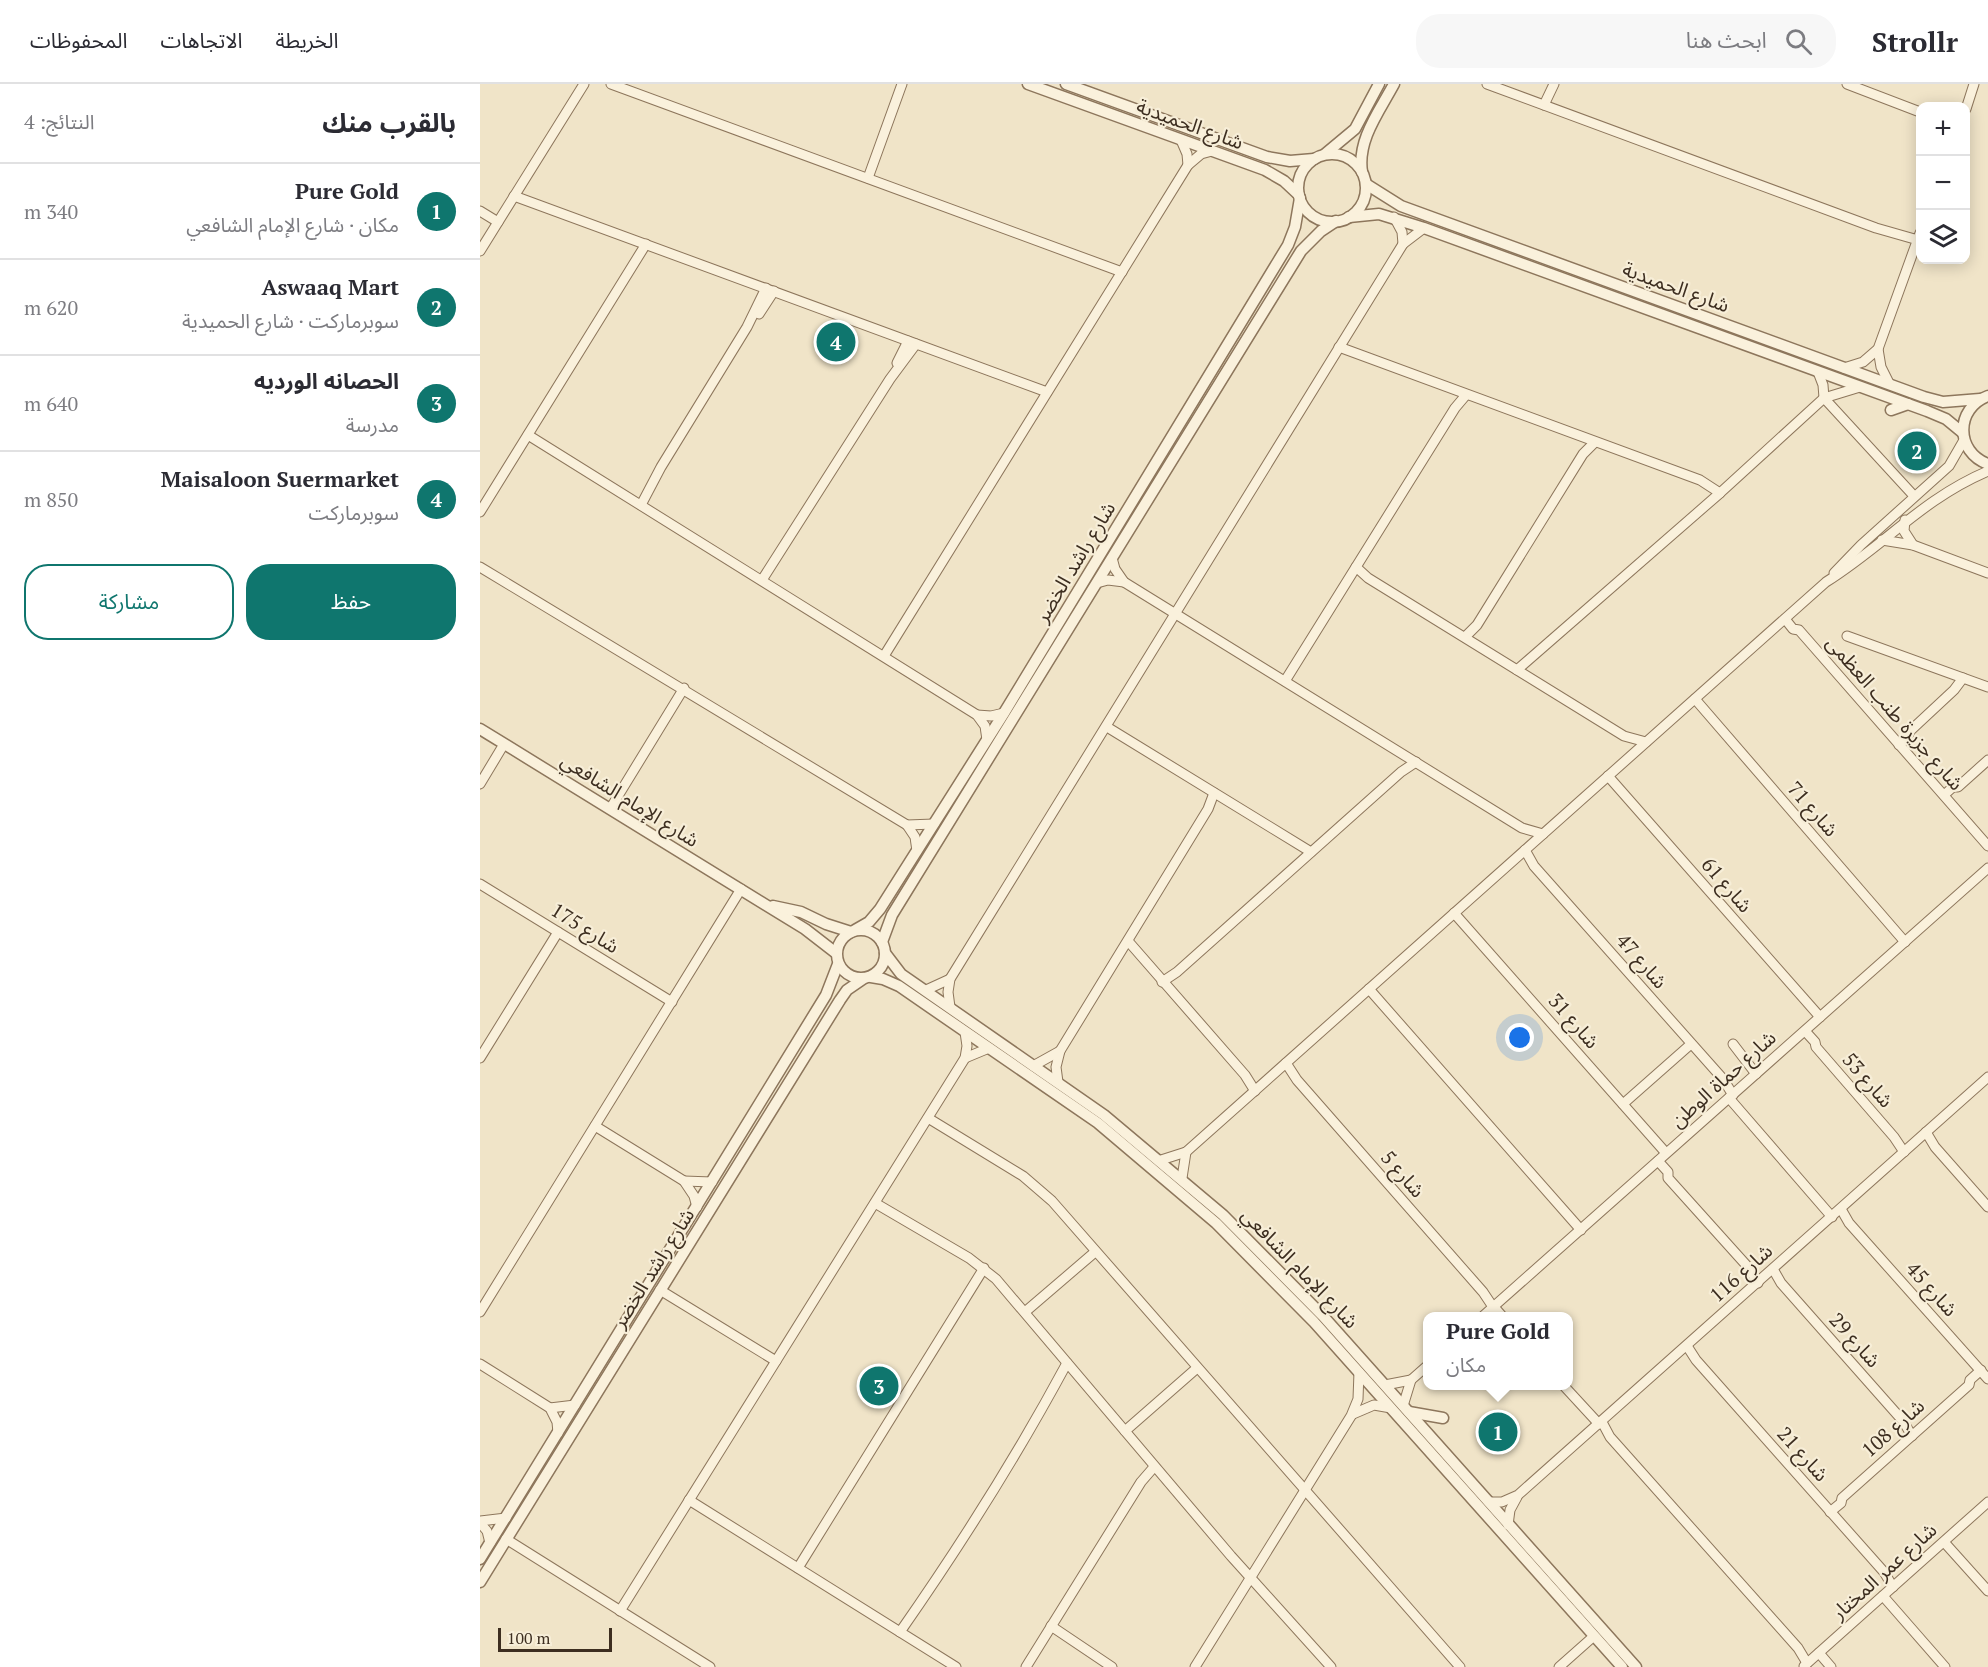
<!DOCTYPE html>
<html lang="ar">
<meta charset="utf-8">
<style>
body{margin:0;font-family:"PT Serif","Noto Sans Arabic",serif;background:#f7f7f7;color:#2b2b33;direction:rtl}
.controls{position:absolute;right:18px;top:18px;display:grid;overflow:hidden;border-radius:12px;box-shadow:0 3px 15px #0003}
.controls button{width:54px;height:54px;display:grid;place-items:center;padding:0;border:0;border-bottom:2px solid #e1e1e2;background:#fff;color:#2b2b33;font:30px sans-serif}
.scale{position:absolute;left:18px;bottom:15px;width:114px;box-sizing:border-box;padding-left:6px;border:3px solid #3d2e20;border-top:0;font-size:16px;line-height:21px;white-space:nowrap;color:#3d2e20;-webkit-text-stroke:4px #f7eed8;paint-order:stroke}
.you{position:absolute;left:1040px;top:954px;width:21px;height:21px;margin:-15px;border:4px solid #fff;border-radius:50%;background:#1a73e8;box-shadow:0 0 0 9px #1a73e833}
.badge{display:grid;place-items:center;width:39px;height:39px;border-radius:50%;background:#0f766e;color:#fff;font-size:20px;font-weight:700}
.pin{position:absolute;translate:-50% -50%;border:3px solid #fff;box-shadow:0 2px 6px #0006}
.popup{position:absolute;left:943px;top:1228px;width:150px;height:78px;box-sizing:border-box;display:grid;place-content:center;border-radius:12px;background:#fff;filter:drop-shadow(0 2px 4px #0005);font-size:20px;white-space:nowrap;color:#7c7c81}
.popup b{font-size:22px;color:#2b2b33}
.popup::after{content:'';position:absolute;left:50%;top:100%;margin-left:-12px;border:12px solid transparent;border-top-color:#fff}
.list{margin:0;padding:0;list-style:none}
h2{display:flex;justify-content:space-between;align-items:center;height:78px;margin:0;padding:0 24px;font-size:26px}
h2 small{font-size:20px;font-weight:400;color:#7c7c81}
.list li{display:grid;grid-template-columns:39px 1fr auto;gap:18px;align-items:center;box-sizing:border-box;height:96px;padding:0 24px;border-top:2px solid #e1e1e2}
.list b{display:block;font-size:22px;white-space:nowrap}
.list p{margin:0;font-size:20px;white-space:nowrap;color:#7c7c81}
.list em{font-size:20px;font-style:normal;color:#7c7c81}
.actions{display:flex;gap:12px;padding:18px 24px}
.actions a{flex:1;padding:14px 0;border:2px solid #0f766e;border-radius:24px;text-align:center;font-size:21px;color:#0f766e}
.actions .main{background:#0f766e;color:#fff}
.icon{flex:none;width:33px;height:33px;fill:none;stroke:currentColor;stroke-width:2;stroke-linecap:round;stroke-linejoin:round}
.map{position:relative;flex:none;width:1508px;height:1583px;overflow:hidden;direction:ltr}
header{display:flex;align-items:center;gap:36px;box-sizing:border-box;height:84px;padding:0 30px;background:#fff;border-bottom:2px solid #e1e1e2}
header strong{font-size:28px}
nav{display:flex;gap:33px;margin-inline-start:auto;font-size:21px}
.search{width:420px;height:54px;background:#f7f7f7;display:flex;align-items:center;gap:15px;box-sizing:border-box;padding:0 21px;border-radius:24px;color:#7c7c81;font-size:22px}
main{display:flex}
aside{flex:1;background:#fff}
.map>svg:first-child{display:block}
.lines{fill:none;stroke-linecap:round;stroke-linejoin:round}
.minor-casing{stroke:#8d765c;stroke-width:11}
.tertiary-casing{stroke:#8d765c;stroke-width:13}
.minor{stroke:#faf1dc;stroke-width:9}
.tertiary{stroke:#faf1dc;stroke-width:10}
.labels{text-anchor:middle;stroke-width:4.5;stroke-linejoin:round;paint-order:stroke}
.street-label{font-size:20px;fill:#3d2e20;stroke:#f7eed8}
</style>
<header>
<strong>Strollr</strong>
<div class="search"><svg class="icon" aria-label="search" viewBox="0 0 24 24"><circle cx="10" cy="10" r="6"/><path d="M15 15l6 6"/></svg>ابحث هنا</div>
<nav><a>الخريطة</a><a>الاتجاهات</a><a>المحفوظات</a></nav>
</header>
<main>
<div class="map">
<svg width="1508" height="1583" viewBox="0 0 1508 1583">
<rect width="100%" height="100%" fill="#f0e4c8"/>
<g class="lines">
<defs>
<g id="minor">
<path d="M131,0L642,188"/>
<path d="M1007,0L1396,144L1438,156"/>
<path d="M1367,0L1440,28"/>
<path d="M1064,21L1074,0"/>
<path d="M1486,25L1494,0"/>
<path d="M701,56L707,70L708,81"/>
<path d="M388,94L422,0"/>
<path d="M34,112L567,308"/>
<path d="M0,127L18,138"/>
<path d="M914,133L922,148L923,160"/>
<path d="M0,167L104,0"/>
<path d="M279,230L294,207"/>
<path d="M859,263L1220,396L1240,409"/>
<path d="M1398,265L1401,283L1409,299"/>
<path d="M417,279L428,257"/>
<path d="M1364,284L1383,278L1398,265L1440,149"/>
<path d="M1338,288L1343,301L1344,314L1434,412"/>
<path d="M48,351L497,631L505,642L507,656"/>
<path d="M161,421L181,383L267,243L286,204"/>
<path d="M0,428L166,160"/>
<path d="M1425,436L1424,447L1433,461"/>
<path d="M1402,456L1433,461L1508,489"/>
<path d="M632,474L635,485L644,498L1042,744L1063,750"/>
<path d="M0,483L427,741L454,740"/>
<path d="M876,483L888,494L1144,652L1166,658"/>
<path d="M1354,489L1381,461L1469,382L1484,356"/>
<path d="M282,496L410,295L436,260"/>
<path d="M617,499L628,496L644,498"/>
<path d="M1305,535L1313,545L1319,546L1508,762"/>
<path d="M1367,552L1508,603"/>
<path d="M985,553L997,541L1103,370L1114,359"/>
<path d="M404,572L708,81L721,70L732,67"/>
<path d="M1037,586L1240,409L1344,314L1380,303"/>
<path d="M805,597L975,324L986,311"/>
<path d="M1215,615L1425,858"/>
<path d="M497,631L511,632L524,629"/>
<path d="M627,643L831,768"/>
<path d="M1419,661L1428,653L1430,647L1474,606L1483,594"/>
<path d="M1128,692L1340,933"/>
<path d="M0,700L24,660"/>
<path d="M1464,711L1473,703H1478L1508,676"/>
<path d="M130,725L204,604"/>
<path d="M427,741L435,753L437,767"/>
<path d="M1045,766L1054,782L1243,995L1253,1011"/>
<path d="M0,800L192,918"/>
<path d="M974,829L1186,1069"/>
<path d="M648,857L765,991L775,1007"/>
<path d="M682,898L697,888L921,688L936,678"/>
<path d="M889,905L1101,1146"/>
<path d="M446,906L470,895"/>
<path d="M470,923L468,908L470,895L923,160L944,144"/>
<path d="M1325,947L1335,958L1336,963L1414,1053L1424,1068"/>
<path d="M1253,960L1276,990"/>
<path d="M0,974L78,848"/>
<path d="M485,974L509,964"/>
<path d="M806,979L817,996L1003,1208L1013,1223"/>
<path d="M553,982L580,967"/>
<path d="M578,998L576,983L580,967L728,725L734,709"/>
<path d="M1249,1014L1352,1133"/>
<path d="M1143,1020L1211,960"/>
<path d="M448,1034L543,1092L572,1117L980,1583"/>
<path d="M115,1042L204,1097L214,1112L217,1123"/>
<path d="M1446,1048L1455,1063L1508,1123"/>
<path d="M681,1076L706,1068L1346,498C1405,461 1442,415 1508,387"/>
<path d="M1178,1077L1188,1088V1094L1268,1183L1278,1199"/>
<path d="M702,1094L706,1068"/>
<path d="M204,1097L232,1098"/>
<path d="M395,1119L489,1174L516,1195L751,1472L851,1583"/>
<path d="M1361,1125L1369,1139L1508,1295"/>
<path d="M1293,1185L1301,1199L1423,1337L1432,1352"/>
<path d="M180,1206L296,1277"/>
<path d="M1014,1223L1022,1232"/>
<path d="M0,1228L261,805"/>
<path d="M545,1228L615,1168"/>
<path d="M1003,1232L1508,784"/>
<path d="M1207,1262L1216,1276L1404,1488L1413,1503"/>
<path d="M0,1280L70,1324L77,1338L78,1349"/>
<path d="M905,1301L931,1296"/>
<path d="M1084,1302L1119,1340"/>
<path d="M923,1322L931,1296L948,1281"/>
<path d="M70,1324L95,1321"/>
<path d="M873,1330L894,1321L911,1324"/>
<path d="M1122,1338L1130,1353L1318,1564L1327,1579"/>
<path d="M645,1347L717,1284"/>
<path d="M209,1416L476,1583"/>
<path d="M1009,1418H1022L1038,1411L1508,993"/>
<path d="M1350,1428L1361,1419L1362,1414L1489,1301L1490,1296L1501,1286"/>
<path d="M0,1437L26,1434"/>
<path d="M0,1439L7,1447L10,1459"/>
<path d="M1028,1441L1030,1426L1037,1413"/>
<path d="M26,1455L230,1583"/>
<path d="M1464,1458L1508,1507"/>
<path d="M318,1484L504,1184"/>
<path d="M1403,1512L1465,1583"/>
<path d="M140,1527L485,974L487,962L485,948"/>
<path d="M571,1542L632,1583"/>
<path d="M420,1548C480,1462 537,1372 587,1279"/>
<path d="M1339,1569L1351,1583"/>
<path d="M1324,1582L1508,1418"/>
<path d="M546,1583L661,1398L674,1383"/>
<path d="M715,1583L871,1332L878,1315L879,1288"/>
<path d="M1079,1583L1114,1552"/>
</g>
<g id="tertiary">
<path d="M548,0L785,86L804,97L819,111"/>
<path d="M586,0L787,73L810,77L834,75"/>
<path d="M845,70L875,45L899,0"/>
<circle cx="852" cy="104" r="34"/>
<path d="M882,88C877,56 899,28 914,0"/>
<path d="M886,100L921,122L1444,313L1463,318L1500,315"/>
<path d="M869,133L899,130L944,144L1447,327L1466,335L1483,349"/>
<path d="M1508,312C1475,324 1475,368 1508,380"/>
<path d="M1411,326L1428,320"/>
<path d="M0,645L325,845L356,869"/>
<path d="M293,822L321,828L346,840L371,848"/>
<circle cx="381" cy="870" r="24"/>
<path d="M375,846L389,838L400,825L524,629L808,161L815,143L820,114"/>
<path d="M402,858L412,831L821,167L841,147L856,137"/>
<path d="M405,869L421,890L624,1031L743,1131L843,1232L1156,1583"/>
<path d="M391,893L403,895L419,902L618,1039L736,1139L834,1238L1142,1583"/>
<path d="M929,1328L963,1334"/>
<path d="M0,1475L346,911L358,880"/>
<path d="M0,1498L360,916L367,906L383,895"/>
</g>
</defs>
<use href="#minor" class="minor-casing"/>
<use href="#tertiary" class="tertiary-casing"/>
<use href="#minor" class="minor"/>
<use href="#tertiary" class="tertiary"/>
</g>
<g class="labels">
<g class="street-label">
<text transform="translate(710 40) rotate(20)" y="7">شارع الحميدية</text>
<text transform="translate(1196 203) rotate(20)" y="7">شارع الحميدية</text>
<text transform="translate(595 478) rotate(-59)" y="7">شارع راشد الخضر</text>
<text transform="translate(1415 629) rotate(49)" y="7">شارع جزيرة طنب العظمى</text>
<text transform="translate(150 716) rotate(32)" y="7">شارع الإمام الشافعي</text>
<text transform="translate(1333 725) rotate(49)" y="7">شارع 71</text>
<text transform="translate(1247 801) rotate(49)" y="7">شارع 61</text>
<text transform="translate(105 844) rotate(32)" y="7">شارع 175</text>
<text transform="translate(1162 877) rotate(49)" y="7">شارع 47</text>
<text transform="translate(1094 937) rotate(49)" y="7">شارع 31</text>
<text transform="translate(1243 995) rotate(-42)" y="7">شارع حماة الوطن</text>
<text transform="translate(1388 996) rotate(49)" y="7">شارع 53</text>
<text transform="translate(923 1090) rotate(49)" y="7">شارع 5</text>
<text transform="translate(173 1184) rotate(-58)" y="7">شارع راشد الخضر</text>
<text transform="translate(820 1184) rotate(46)" y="7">شارع الإمام الشافعي</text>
<text transform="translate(1261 1189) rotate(-42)" y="7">شارع 116</text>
<text transform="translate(1452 1205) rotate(48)" y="7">شارع 45</text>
<text transform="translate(1375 1256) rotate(48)" y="7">شارع 29</text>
<text transform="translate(1413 1344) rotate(-42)" y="7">شارع 108</text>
<text transform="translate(1323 1370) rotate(48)" y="7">شارع 21</text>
<text transform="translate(1404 1487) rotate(-42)" y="7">شارع عمر المختار</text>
</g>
</g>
</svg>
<div class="controls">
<button>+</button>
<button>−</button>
<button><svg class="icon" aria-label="layers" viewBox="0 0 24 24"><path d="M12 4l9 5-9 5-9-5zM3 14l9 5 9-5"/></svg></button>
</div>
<div class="scale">100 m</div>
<div class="you"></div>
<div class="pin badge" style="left:1018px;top:1348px">1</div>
<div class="popup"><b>Pure Gold</b>مكان</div>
<div class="pin badge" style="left:1437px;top:367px">2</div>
<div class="pin badge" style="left:399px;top:1302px">3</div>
<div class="pin badge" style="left:356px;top:258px">4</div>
</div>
<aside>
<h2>بالقرب منك<small>النتائج: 4</small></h2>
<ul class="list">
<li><span class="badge">1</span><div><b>Pure Gold</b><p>مكان · شارع الإمام الشافعي</p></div><em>340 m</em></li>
<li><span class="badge">2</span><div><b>Aswaaq Mart</b><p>سوبرماركت · شارع الحميدية</p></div><em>620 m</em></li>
<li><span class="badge">3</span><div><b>الحصانه الورديه</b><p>مدرسة</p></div><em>640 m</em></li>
<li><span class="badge">4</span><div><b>Maisaloon Suermarket</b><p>سوبرماركت</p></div><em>850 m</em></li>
</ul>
<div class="actions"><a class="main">حفظ</a><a>مشاركة</a></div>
</aside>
</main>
